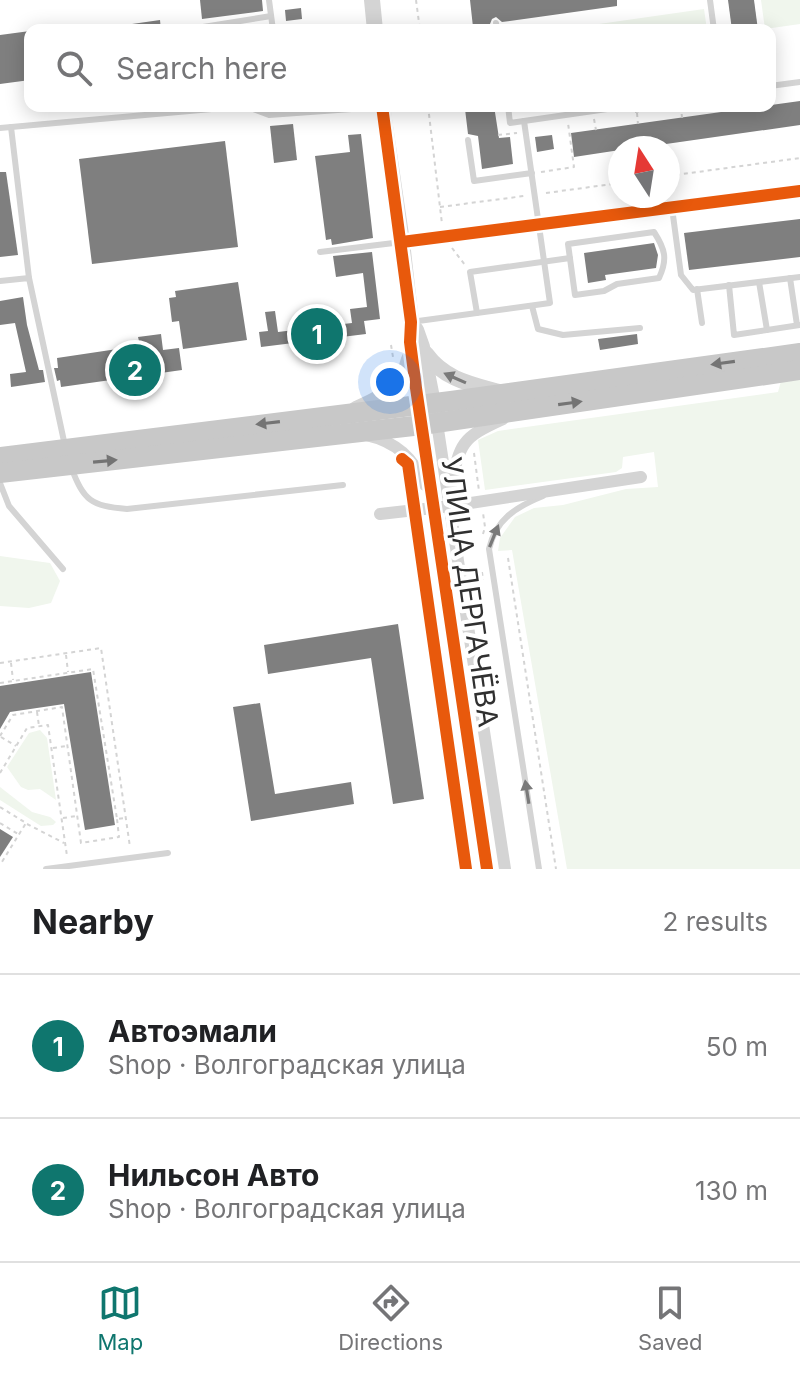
<!DOCTYPE html>
<meta charset="utf-8">
<style>
body{margin:0;font-family:Inter,sans-serif;background:#f6f6f6;color:#202124}
.compass{position:absolute;left:608px;top:136px;width:72px;height:72px;border-radius:50%;background:#fff;box-shadow:0 4px 20px #0003;rotate:348deg}
.you{position:absolute;left:390px;top:382px;width:28px;height:28px;margin:-20px;border:6px solid #fff;border-radius:50%;background:#1a73e8;box-shadow:0 0 0 12px #1a73e833}
.badge{display:grid;place-items:center;width:52px;height:52px;border-radius:50%;background:#0f766e;color:#fff;font-size:26px;font-weight:700}
.pin{position:absolute;translate:-50% -50%;border:4px solid #fff;box-shadow:0 2px 8px #0006}
.list{margin:0;padding:0;list-style:none}
h2{display:flex;justify-content:space-between;align-items:center;height:104px;margin:0;padding:0 32px;font-size:34px}
h2 small{font-size:26px;font-weight:400;color:#757577}
.list li{display:grid;grid-template-columns:52px 1fr auto;gap:24px;align-items:center;box-sizing:border-box;height:144px;padding:0 32px;border-top:2px solid #e0e0e0}
.list b{display:block;font-size:30px;white-space:nowrap}
.list p{margin:0;font-size:26px;white-space:nowrap;color:#757577}
.list em{font-size:26px;font-style:normal;color:#757577}
.icon{flex:none;width:44px;height:44px;fill:none;stroke:currentColor;stroke-width:2;stroke-linecap:round;stroke-linejoin:round}
.map{position:relative;flex:none;width:800px;height:869px;overflow:hidden}
.search{position:absolute;background:#fff;box-shadow:0 4px 20px #0003;left:24px;right:24px;top:24px;height:88px;display:flex;align-items:center;gap:20px;box-sizing:border-box;padding:0 28px;border-radius:16px;color:#757577;font-size:30px}
.sheet{height:392px;background:#fff}
nav{display:flex;justify-content:space-around;align-items:center;box-sizing:border-box;height:112px;border-top:2px solid #e0e0e0;background:#fff;font-size:22px;color:#757577}
nav a{display:grid;justify-items:center;gap:4px}
nav .on{color:#0f766e}
.map>svg:first-child{display:block}
.green{fill:#f0f6ed}
.building{fill:#7f7f7f}
.lines{fill:none;stroke-linecap:round;stroke-linejoin:round}
.path{stroke:#d4d4d4;stroke-width:2;stroke-dasharray:4 4;stroke-linecap:butt}
.service{stroke:#d4d4d4;stroke-width:6}
.minor{stroke:#d4d4d4;stroke-width:12}
.tertiary{stroke:#d4d4d4;stroke-width:16}
.primary{stroke:#c8c8c8;stroke-width:20}
.cycleway-casing{stroke:#fff;stroke-width:17}
.cycleway{stroke:#e8590c;stroke-width:12}
.oneway{fill:#747474}
.oneway2{fill:#7a7a7a}
.labels{text-anchor:middle;stroke-width:8;stroke-linejoin:round;paint-order:stroke}
.street-label{font-size:28px;fill:#303030;stroke:#fff}
</style>
<div class="map">
<svg width="800" height="869" viewBox="0 0 800 869">
<rect width="100%" height="100%" fill="#fff"/>
<g class="green">
<path d="M761,0H800V24L765,29Z"/>
<path d="M704,9L707,30H557Z"/>
<path d="M800,379V869H567L512,550L498,551L500,538L515,517L534,508L563,505L626,489L658,487L654,452L623,457L622,468L616,472L485,490L478,440L498,431L778,392L781,381Z"/>
<path d="M0,556L50,563L60,581L51,603L29,608L0,606Z"/>
<path d="M40,730L47,738L56,800L40,789L28,790L21,787L7,767L29,733Z"/>
<path d="M0,787L32,812L50,817L56,822L53,825L41,826L0,800Z"/>
</g>
<g class="building">
<path d="M200,0H262L263,11L202,19Z"/>
<path d="M470,0H617V6L502,22L496,17L492,19L490,24L473,27Z"/>
<path d="M728,0H754L758,30H732Z"/>
<path d="M301,8L302,19L286,21L285,10Z"/>
<path d="M160,20L161,30H132V24Z"/>
<path d="M30,31V80L0,84V35Z"/>
<path d="M800,101V125L638,148H620V150L574,157L571,133Z"/>
<path d="M494,106L499,138L510,137L513,164L482,169L478,136L468,134L465,109Z"/>
<path d="M293,124L297,160L274,163L270,126Z"/>
<path d="M361,134L373,238L332,245L331,239L326,240L315,156L350,152L348,135Z"/>
<path d="M552,135L554,149L537,152L535,137Z"/>
<path d="M225,141L238,247L92,264L79,159Z"/>
<path d="M0,172H6L18,255L0,257Z"/>
<path d="M800,219V257L689,270L684,233Z"/>
<path d="M654,243L658,255L656,268L605,275L606,280L588,283L584,253Z"/>
<path d="M372,252L380,319L364,321L366,334L261,347L259,332L268,331L265,312L275,311L278,332L352,323L350,309L367,307L363,273L336,277L333,256Z"/>
<path d="M238,282L247,340L183,349L179,321L172,322L169,298L176,297L175,291Z"/>
<path d="M23,297L27,325L39,370H43L45,382L11,387L10,374L26,372L15,323L0,325V301Z"/>
<path d="M161,334L163,350L179,348L182,370L61,387L60,380L57,381L54,368H58L57,358L124,348L123,343L139,341L138,337Z"/>
<path d="M637,334L638,344L600,350L598,339Z"/>
<path d="M398,624L424,799L393,804L371,658L268,674L264,645Z"/>
<path d="M91,672L115,825L85,830L64,704L10,712L0,729V686Z"/>
<path d="M260,703L275,794L351,782L354,804L251,821L233,707Z"/>
<path d="M0,829L13,837L0,857Z"/>
</g>
<g class="lines">
<g class="path">
<path d="M416,0L420,30"/>
<path d="M771,94L773,105"/>
<path d="M428,106L442,224"/>
<path d="M681,106L682,118"/>
<path d="M726,106L727,111"/>
<path d="M635,112L673,106"/>
<path d="M637,113L638,124"/>
<path d="M594,119L596,130"/>
<path d="M498,135L517,133"/>
<path d="M541,172L574,167L568,123"/>
<path d="M668,176L800,158"/>
<path d="M546,193L620,183"/>
<path d="M440,207L524,196"/>
<path d="M452,248L465,265"/>
<path d="M391,345L393,357"/>
<path d="M474,453L479,491"/>
<path d="M404,476L407,497"/>
<path d="M411,523L461,869"/>
<path d="M483,534L485,527L483,513"/>
<path d="M508,558L556,869"/>
<path d="M482,572L483,580"/>
<path d="M66,655L68,672"/>
<path d="M0,663L101,648L130,847"/>
<path d="M11,663L13,680"/>
<path d="M0,683L93,669L117,819L125,818"/>
<path d="M37,712L39,726"/>
<path d="M0,736L13,715L62,707L81,843L119,837L117,819"/>
<path d="M1,737L16,746"/>
<path d="M53,748L66,746"/>
<path d="M0,773L27,728L48,725L67,856"/>
<path d="M0,807L26,823L0,865"/>
<path d="M63,818L76,816"/>
<path d="M0,823L18,834"/>
<path d="M27,824L64,843"/>
</g>
<g class="service">
<path d="M269,0L273,30"/>
<path d="M710,0L714,30"/>
<path d="M496,23L497,30"/>
<path d="M204,30L203,27L271,16"/>
<path d="M770,86L800,82"/>
<path d="M508,106L510,123L628,106"/>
<path d="M11,127L29,278"/>
<path d="M0,128L245,106L269,115L379,107"/>
<path d="M468,140L474,181L532,173"/>
<path d="M672,208L681,275L693,290L800,277"/>
<path d="M654,232C665,249 668,259 659,278L617,284L604,291L575,295L568,244Z"/>
<path d="M320,252L402,242"/>
<path d="M790,278L797,325"/>
<path d="M0,281L29,278L65,446"/>
<path d="M759,282L767,330"/>
<path d="M729,285L734,335L800,325"/>
<path d="M697,289L702,323"/>
<path d="M532,306L538,329L563,335L640,328"/>
<path d="M477,313L470,272L570,258"/>
<path d="M411,322L550,303L524,121"/>
<path d="M71,467C84,501 91,506 127,509L343,485"/>
<path d="M0,483L9,506L63,569"/>
<path d="M46,869L168,853"/>
<path d="M539,869L489,549C496,519 516,507 543,496"/>
</g>
<g class="minor">
<path d="M402,242L800,191"/>
<path d="M437,423L505,869"/>
<path d="M422,425L487,869"/>
<path d="M366,435C397,442 413,458 425,485"/>
<path d="M451,487C460,443 461,438 503,419"/>
<path d="M380,514L451,506L641,477"/>
</g>
<g class="tertiary">
<path d="M372,0L375,30"/>
<path d="M382,106L402,242L411,322V350L420,414"/>
<path d="M416,330L422,347L435,413"/>
<path d="M426,354C444,379 470,384 499,392"/>
<path d="M356,409C381,398 403,388 409,359"/>
</g>
<g class="primary">
<path d="M0,457L451,401L800,353"/>
<path d="M0,473L422,425L800,370"/>
</g>
<defs>
<g id="cycleway">
<path d="M382,106L411,322L410,342L416,388L487,869"/>
<path d="M402,242L800,191"/>
<path d="M402,459L408,464L466,869"/>
</g>
</defs>
<use href="#cycleway" class="cycleway-casing"/>
<use href="#cycleway" class="cycleway"/>
</g>
<defs><path id="oneway-solid" d="M-6-.8H1V-3.2L6.5 0L1 3.2V.8H-6Z" transform="scale(2)"/></defs>
<g class="oneway">
<use href="#oneway-solid" transform="translate(723 363) rotate(172)"/>
<use href="#oneway-solid" transform="translate(570 403) rotate(-8)"/>
<use href="#oneway-solid" transform="translate(268 423) rotate(173)"/>
<use href="#oneway-solid" transform="translate(105 461) rotate(-5)"/>
</g>
<g class="oneway2">
<use href="#oneway-solid" transform="translate(455 378) rotate(-156)"/>
<use href="#oneway-solid" transform="translate(494 536) rotate(-68)"/>
<use href="#oneway-solid" transform="translate(527 792) rotate(-99)"/>
</g>
<g class="labels">
<g class="street-label">
<text transform="translate(470 592) rotate(82)" y="10">УЛИЦА ДЕРГАЧЁВА</text>
</g>
</g>
</svg>
<svg class="compass" viewBox="-18 -18 36 36"><path d="M0-13l5 13h-10z" fill="#e53935"/><path d="M0 13l5-13h-10z" fill="#757577"/></svg>
<div class="you"></div>
<div class="pin badge" style="left:317px;top:334px">1</div>
<div class="pin badge" style="left:135px;top:370px">2</div>
<div class="search"><svg class="icon" aria-label="search" viewBox="0 0 24 24"><circle cx="10" cy="10" r="6"/><path d="M15 15l6 6"/></svg>Search here</div>
</div>
<section class="sheet">
<h2>Nearby<small>2 results</small></h2>
<ul class="list">
<li><span class="badge">1</span><div><b>Автоэмали</b><p>Shop · Волгоградская улица</p></div><em>50 m</em></li>
<li><span class="badge">2</span><div><b>Нильсон Авто</b><p>Shop · Волгоградская улица</p></div><em>130 m</em></li>
</ul>
</section>
<nav>
<a class="on"><svg class="icon" aria-label="map" viewBox="0 0 24 24"><path d="M3 6l6-2 6 2 6-2v14l-6 2-6-2-6 2zM9 4v14M15 6v14"/></svg>Map</a>
<a><svg class="icon" aria-label="directions" viewBox="0 0 24 24"><path d="M12 3l9 9-9 9-9-9zM9 14v-3h6M13 9l2 2-2 2"/></svg>Directions</a>
<a><svg class="icon" aria-label="saved" viewBox="0 0 24 24"><path d="M7 4h10v16l-5-4-5 4z"/></svg>Saved</a>
</nav>
